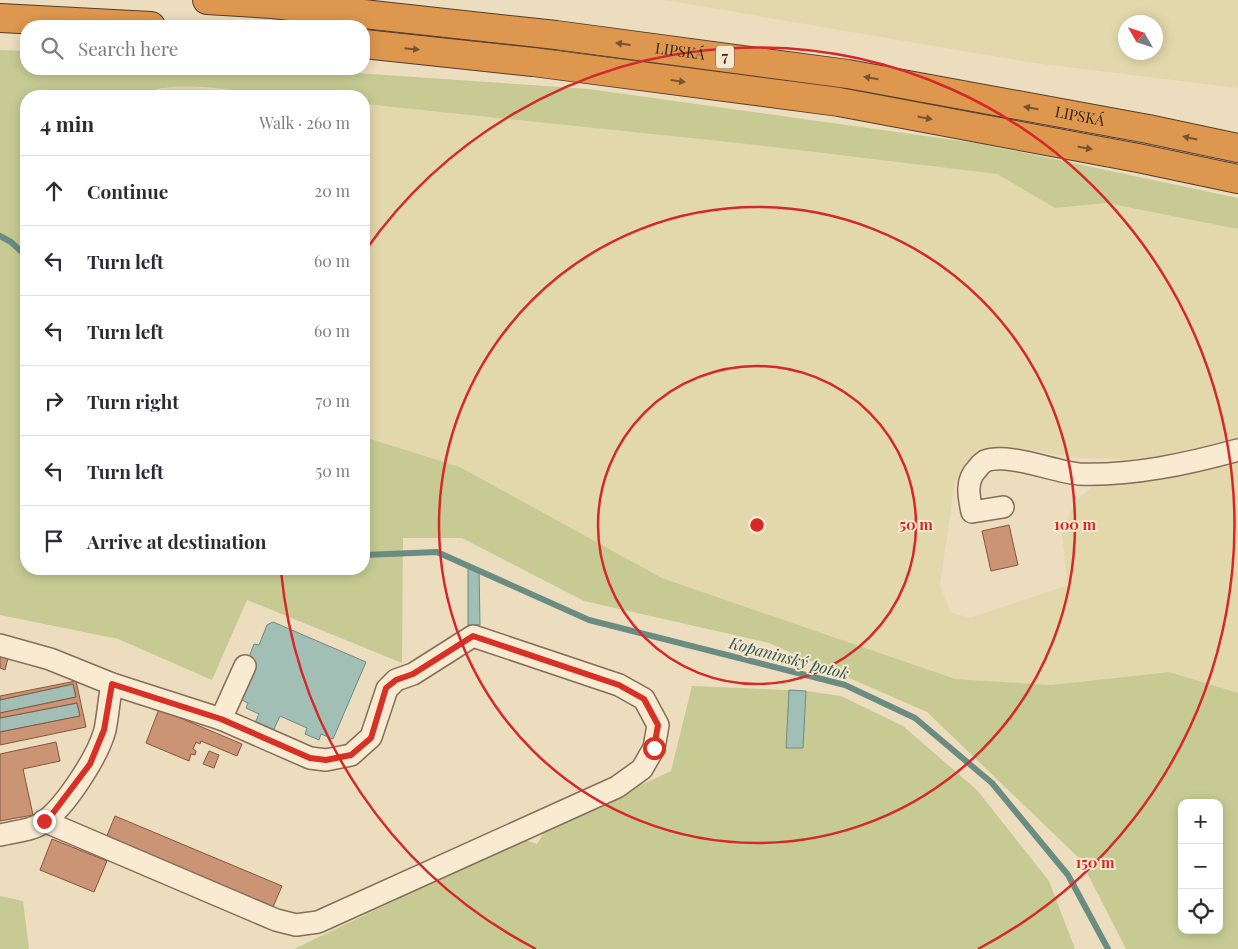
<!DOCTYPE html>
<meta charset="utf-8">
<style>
body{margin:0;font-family:"Playfair Display",serif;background:#f2f2f3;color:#2b2b33}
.controls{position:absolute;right:15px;bottom:15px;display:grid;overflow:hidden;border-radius:10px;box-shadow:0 2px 12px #0003}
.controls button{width:45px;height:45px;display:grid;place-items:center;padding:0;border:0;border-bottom:1px solid #e1e1e2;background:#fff;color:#2b2b33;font:25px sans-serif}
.compass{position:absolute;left:1118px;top:15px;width:45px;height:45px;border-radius:50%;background:#fff;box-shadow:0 2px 12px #0003;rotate:309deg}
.stop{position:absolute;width:15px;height:15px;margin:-11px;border:4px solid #d93025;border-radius:50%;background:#fff}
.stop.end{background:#d93025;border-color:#fff;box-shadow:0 1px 5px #0008}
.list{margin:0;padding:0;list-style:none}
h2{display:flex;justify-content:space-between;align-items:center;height:65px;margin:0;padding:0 20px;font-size:21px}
h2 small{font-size:16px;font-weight:400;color:#7c7c81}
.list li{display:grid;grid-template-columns:32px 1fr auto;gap:15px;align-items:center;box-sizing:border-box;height:70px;padding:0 20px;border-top:1px solid #e1e1e2}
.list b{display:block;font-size:19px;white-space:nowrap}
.list em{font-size:16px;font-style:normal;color:#7c7c81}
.icon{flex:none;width:28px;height:28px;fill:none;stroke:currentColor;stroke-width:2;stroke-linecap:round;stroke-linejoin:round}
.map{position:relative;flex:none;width:1238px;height:949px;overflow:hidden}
.search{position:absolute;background:#fff;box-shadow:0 2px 12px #0003;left:20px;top:20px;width:350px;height:55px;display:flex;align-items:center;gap:12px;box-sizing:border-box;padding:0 18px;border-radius:20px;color:#7c7c81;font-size:19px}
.panel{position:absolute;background:#fff;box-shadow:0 2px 12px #0003;left:20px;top:90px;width:350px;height:485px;border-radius:20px}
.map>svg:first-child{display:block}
.farmland{fill:#e3d7ac;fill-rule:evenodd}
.green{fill:#c7cb93;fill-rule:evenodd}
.water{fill:#a2bfb5;stroke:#6a8c82}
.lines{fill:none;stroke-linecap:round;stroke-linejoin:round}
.stream{stroke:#6a8c82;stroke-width:6}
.building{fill:#cb9475;stroke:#84563e}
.minor-casing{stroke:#866d58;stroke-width:24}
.highway-casing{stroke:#533c2c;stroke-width:30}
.minor{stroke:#f8ebd2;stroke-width:21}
.highway{stroke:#dd974f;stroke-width:28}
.oneway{fill:#785430}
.route{stroke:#d93025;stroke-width:6}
.ring{fill:none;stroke:#d62828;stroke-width:2.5}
.labels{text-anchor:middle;stroke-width:4;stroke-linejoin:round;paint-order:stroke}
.shield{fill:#f5e8ce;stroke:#6f6151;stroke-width:1}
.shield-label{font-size:14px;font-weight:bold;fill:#35271c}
.street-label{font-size:15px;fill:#35271c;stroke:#f5e8ce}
.water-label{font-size:16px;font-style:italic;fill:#2b5550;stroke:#f5e8ce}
.centre{fill:#d62828;stroke:#f5e8ce;stroke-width:2.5}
.ring-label{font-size:15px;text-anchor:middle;font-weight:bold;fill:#d62828;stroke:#f5e8ce;stroke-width:4;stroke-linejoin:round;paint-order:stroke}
</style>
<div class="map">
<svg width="1238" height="949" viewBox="0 0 1238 949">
<rect width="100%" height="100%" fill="#edddbf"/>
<g class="farmland">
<path d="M664,0H1238V88L1034,63ZM1126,22H1156V52H1126Z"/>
<path d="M180,86L284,96H138L143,93Z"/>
<path d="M364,104L738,143L997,174L1055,208L1106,203L1238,229V439L1167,455L1126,459L1082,458L1001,446L975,454L955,482L940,584L950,612L970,618L1068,585L1062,534L1075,502L1094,485L1238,456V693L1169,672L1051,685L955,680L662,578L460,467L364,437Z"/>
</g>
<g class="green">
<path d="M0,50L26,51V69H297L589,89L983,144L1238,198V229L1106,203L1055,208L997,174L738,143L364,104V96C337,96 309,98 283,96C241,93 175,76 138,96H26V569H364V437L460,467L662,578L955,679L1051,685L1169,672L1238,693V949H1126L1080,859L927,712L769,643L584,601L462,538H403L402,663L247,600L212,680L118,639L0,615ZM1182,803H1219V930H1182Z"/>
<path d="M692,686L789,690L786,747L803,748L806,691L841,696L903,726L977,790L1049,881L1075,949H294L523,839L537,844L546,829L671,771Z"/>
<path d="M0,896L23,901L29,949H0Z"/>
</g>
<g class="water">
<path d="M468,568H479L480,625H468Z"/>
<path d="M273,622L366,662L333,739L321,734L319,740L305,734L307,728L280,716L273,731L255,723L259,714L246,708L248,703L242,700L256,666L247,662L254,644L259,645L267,625Z"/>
<path d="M73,684L76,697L0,713V700Z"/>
<path d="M789,690L806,691L803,748H786Z"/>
<path d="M77,703L80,716L0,732V718Z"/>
</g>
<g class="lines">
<g class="stream">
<path d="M0,236L11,242L26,256"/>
<path d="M364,555L437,552L589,620L845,685L915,718L992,783L1068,875L1108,949"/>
</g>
</g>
<g class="building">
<path d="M1009,525L1018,565L991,571L982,531Z"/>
<path d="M0,656L8,658L5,670L0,668Z"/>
<path d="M76,681L86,727L0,745V732L80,716L77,703L0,718V713L76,697L73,684L0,700V696Z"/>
<path d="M159,709L242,744L237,756L201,741L200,744L196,742L193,749L196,751L195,755L191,754L189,761L146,743Z"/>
<path d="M56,742L60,761L23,769L33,815L0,821V754Z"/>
<path d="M209,751L219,755L214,768L203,764Z"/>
<path d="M115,816L282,886L273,907L106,838Z"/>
<path d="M52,839L107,861L94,892L40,870Z"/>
</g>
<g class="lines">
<defs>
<g id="minor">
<path d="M1003,507L972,512C969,497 965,481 977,469C979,466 982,463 985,461C1008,452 1054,472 1079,474C1132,476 1187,464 1238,450"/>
<path d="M0,645L50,659L112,684L221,719L310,758L326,760L351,755L371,737L387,689L396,680L413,674L473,636L619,685L644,699L658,725L654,748L642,769L617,787L318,922L296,925L276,920L44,821"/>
<path d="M221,719L245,666"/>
<path d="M0,835C12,832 27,831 37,826C62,814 98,756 105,730C108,715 109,699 112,684"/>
</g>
<g id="highway">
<path id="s1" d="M207,0L272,4L556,35L848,74L1148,129L1238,148"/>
<path d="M0,18L151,26"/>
<path d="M364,44L533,62L839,102L1138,158L1238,179"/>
</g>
</defs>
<use href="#minor" class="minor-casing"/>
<use href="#highway" class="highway-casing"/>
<use href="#minor" class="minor"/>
<use href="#highway" class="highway"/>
</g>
<defs><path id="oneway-solid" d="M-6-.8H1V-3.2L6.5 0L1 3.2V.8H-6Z" transform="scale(1.25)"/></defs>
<g class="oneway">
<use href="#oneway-solid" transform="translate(623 44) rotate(-172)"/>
<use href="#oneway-solid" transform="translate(412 49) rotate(6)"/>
<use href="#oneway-solid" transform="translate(871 78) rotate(-170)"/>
<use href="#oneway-solid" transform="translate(678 81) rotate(8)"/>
<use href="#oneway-solid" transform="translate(1031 108) rotate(-170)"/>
<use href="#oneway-solid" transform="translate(925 118) rotate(11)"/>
<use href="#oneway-solid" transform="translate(1190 138) rotate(-168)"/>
<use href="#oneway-solid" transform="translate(1085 148) rotate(11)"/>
</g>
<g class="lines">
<path class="route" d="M44,821L50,817L90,764L104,730L112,684L221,719L310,758L326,760L351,755L371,738L386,688L396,680L413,674L473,636L619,685L644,699L658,725L654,748"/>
</g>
<g class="ring">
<circle cx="757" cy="525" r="159"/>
<circle cx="757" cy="525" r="318"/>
<path d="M536 949A478 478 0 0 1 281 571M365 251A478 478 0 1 1 978 949"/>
</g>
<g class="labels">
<rect class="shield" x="716" y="45.5" width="18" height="23" rx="4"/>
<g class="shield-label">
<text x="725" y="62">7</text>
</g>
<g class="street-label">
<text dy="5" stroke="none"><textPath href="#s1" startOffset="476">LIPSKÁ</textPath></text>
<text dy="5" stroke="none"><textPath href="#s1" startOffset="881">LIPSKÁ</textPath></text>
</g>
<g class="water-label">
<text transform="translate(789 658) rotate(15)" y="6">Kopaninský potok</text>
</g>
</g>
<circle cx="757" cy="525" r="8" class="centre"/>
<g class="ring-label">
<text x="916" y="530">50 m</text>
<text x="1075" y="530">100 m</text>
<text x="1095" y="868">150 m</text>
</g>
</svg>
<div class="controls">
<button>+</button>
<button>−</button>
<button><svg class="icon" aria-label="locate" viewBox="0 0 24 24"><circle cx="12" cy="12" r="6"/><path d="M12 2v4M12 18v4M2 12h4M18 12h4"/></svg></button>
</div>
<svg class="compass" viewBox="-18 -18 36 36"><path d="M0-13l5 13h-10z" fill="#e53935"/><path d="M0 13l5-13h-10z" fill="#7c7c81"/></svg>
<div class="stop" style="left:654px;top:748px"></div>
<div class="stop end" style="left:44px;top:821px"></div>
<div class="search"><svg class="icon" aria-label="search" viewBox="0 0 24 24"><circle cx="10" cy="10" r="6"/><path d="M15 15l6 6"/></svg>Search here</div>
<section class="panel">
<h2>4 min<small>Walk · 260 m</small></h2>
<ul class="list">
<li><svg class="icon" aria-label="ahead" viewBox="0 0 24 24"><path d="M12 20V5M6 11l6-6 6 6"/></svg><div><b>Continue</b></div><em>20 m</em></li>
<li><svg class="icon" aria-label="left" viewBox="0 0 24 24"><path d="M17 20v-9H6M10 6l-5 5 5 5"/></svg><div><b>Turn left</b></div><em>60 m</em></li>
<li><svg class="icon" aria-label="left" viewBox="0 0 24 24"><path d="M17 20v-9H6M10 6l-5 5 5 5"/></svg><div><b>Turn left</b></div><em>60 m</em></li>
<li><svg class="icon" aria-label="right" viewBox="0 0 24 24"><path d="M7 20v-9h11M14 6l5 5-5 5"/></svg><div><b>Turn right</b></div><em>70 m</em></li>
<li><svg class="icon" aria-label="left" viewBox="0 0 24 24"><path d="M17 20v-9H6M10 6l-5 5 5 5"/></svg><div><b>Turn left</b></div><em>50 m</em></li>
<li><svg class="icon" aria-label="arrive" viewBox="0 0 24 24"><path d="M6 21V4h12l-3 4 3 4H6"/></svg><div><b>Arrive at destination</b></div></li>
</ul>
</section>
</div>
